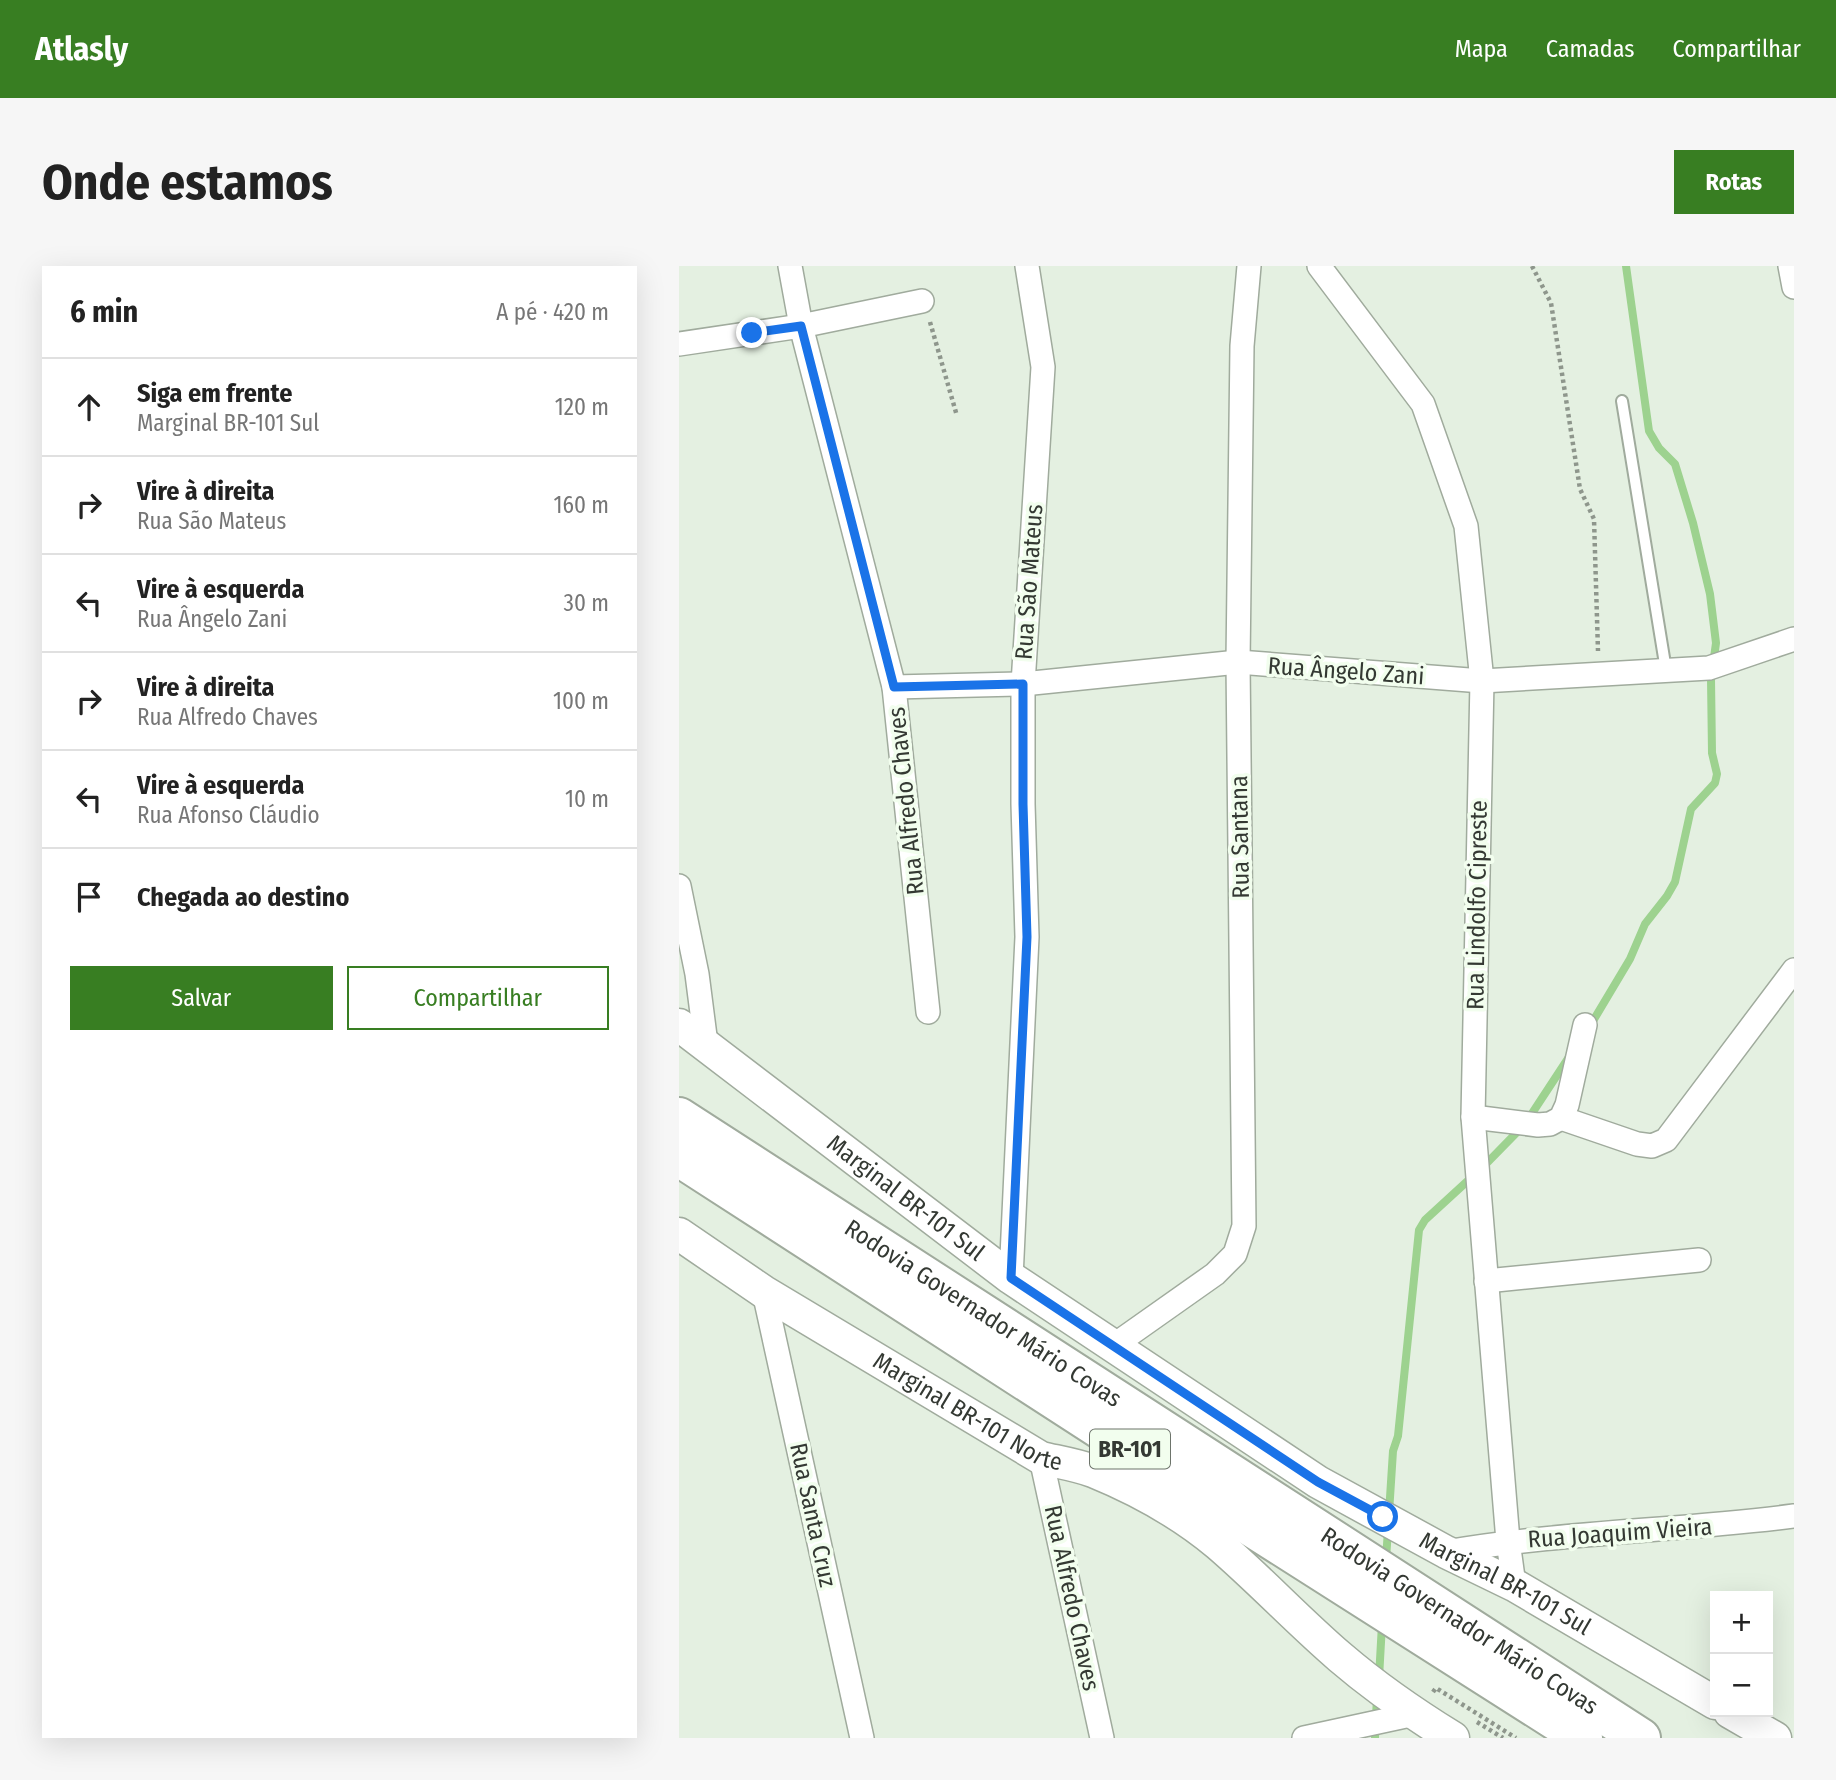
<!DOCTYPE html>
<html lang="pt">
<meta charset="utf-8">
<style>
body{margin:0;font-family:"Fira Sans Condensed",sans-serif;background:#f6f6f6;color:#222}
.controls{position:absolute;right:21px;bottom:21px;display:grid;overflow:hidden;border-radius:0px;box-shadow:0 7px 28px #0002}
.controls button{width:63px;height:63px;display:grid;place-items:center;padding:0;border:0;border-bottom:2px solid #e0e0e0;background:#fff;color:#222;font:35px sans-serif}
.stop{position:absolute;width:21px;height:21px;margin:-16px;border:5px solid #1a73e8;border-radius:50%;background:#fff}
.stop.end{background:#1a73e8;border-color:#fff;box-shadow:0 2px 7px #0008}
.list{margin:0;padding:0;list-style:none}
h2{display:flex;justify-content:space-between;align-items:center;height:91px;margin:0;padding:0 28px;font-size:30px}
h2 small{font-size:23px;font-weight:400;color:#767676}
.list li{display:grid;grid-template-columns:46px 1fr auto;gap:21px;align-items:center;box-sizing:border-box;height:98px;padding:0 28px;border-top:2px solid #e0e0e0}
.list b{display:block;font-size:26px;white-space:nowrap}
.list p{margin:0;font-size:23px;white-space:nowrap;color:#767676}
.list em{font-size:23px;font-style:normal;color:#767676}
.actions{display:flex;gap:14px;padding:21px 28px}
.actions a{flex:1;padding:16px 0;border:2px solid #387e22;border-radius:0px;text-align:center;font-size:24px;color:#387e22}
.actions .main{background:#387e22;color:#fff}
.icon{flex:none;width:38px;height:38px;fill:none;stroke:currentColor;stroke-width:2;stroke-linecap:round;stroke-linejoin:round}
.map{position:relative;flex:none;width:1115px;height:1472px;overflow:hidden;border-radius:0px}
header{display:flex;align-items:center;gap:42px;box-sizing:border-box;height:98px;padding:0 35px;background:#387e22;color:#fff}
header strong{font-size:33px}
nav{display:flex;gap:38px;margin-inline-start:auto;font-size:24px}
.intro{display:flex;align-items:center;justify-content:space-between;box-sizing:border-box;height:168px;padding:0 42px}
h1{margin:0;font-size:49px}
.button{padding:18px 32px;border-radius:0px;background:#387e22;color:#fff;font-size:24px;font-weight:700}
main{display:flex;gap:42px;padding:0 42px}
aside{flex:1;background:#fff;border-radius:0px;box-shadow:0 7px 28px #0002}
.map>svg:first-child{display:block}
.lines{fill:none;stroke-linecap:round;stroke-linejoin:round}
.stream{stroke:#9dd28f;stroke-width:8}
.service-casing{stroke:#a0ab9d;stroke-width:14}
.minor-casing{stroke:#a0ab9d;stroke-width:26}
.secondary-casing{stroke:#a0ab9d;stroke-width:35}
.motorway-casing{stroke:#a0ab9d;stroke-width:42}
.path{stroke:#8e968c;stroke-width:4.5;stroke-dasharray:3.5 3.5;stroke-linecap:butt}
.service{stroke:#fff;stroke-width:10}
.minor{stroke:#fff;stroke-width:23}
.secondary{stroke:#fff;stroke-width:32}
.motorway{stroke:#fff;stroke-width:38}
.route{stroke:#1a73e8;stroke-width:9}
.labels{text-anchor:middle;stroke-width:7;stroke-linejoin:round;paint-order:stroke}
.shield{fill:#f2feee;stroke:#6d746b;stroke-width:2}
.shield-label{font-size:23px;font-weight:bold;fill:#343933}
.street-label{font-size:24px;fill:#343933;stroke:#f2feee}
</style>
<header>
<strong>Atlasly</strong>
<nav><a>Mapa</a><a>Camadas</a><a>Compartilhar</a></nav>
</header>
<div class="intro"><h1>Onde estamos</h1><a class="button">Rotas</a></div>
<main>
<aside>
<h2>6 min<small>A pé · 420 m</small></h2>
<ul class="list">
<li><svg class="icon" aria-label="ahead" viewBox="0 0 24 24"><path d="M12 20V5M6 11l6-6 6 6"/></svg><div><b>Siga em frente</b><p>Marginal BR-101 Sul</p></div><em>120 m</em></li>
<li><svg class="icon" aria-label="right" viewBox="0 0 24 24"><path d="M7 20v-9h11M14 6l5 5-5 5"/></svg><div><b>Vire à direita</b><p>Rua São Mateus</p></div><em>160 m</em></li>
<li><svg class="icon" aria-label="left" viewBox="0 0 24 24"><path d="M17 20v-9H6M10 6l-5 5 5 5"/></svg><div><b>Vire à esquerda</b><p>Rua Ângelo Zani</p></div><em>30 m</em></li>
<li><svg class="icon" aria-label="right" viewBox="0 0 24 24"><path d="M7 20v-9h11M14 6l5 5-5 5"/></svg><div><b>Vire à direita</b><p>Rua Alfredo Chaves</p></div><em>100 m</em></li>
<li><svg class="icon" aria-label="left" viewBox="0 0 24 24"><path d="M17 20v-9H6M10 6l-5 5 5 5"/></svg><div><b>Vire à esquerda</b><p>Rua Afonso Cláudio</p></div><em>10 m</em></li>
<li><svg class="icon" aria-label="arrive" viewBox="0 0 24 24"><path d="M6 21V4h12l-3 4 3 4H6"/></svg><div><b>Chegada ao destino</b></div></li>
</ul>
<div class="actions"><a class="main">Salvar</a><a>Compartilhar</a></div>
</aside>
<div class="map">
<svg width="1115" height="1472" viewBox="0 0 1115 1472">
<rect width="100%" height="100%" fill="#e4f0e1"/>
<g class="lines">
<g class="stream">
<path d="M911,760L951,693L966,658L988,630L996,616L1012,543L1036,517L1038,508L1033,487L1032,413L1037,377L1031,328L1014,257L996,198L980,182L970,165L947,0"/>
<path d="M803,902L846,858L890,791"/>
<path d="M710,1247L714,1185L719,1170L740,964L746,954L794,910"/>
<path d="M707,1293L709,1264"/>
<path d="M700,1412L703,1358"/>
<path d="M696,1472L698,1431"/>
</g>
<defs>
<path id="service" d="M943,135L987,404"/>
<g id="minor">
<path d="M111,0L122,60L215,421L249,746"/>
<path d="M640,0L744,138L787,260L803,415L794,851L829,1275L835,1319"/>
<path d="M1111,0L1115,21"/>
<path d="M0,78L122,60L243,35"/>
<path d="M215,421L344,418L559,396L803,415L1030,402L1115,373"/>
<path d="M0,620L18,708L27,778"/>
<path d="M794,851L859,859L871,858L882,852L888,839L906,759"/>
<path d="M882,852L958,878L973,880L987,874L1115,704"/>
<path d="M332,1012L348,671L344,538V418L364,101L348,0"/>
<path d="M807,1015L1020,994"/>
<path d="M85,1026L183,1472"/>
<path d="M434,1080L536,1008L556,988L565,960L559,396L563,80L570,0"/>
<path d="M362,1192L423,1472"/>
<path d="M767,1286C882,1266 999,1265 1115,1250"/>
<path d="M625,1472L736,1448"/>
</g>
<g id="secondary">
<path id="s1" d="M0,759L332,1012L639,1216L767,1286L835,1319L1036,1437"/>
<path id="s2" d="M0,968L85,1026L362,1192C379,1196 398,1199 414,1205C458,1223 503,1248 539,1278C581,1314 619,1355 661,1391C696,1421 735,1448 774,1472"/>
<path d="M1051,1446L1096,1472"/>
</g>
<g id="motorway">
<path id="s3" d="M0,851L962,1472"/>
<path d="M0,891L569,1259L904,1472"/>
</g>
</defs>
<use href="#service" class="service-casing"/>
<use href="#minor" class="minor-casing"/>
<use href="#secondary" class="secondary-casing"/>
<use href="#motorway" class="motorway-casing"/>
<g class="path">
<path d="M853,0L872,37L901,223L915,253L919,385"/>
<path d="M251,56L278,150"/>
<path d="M754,1426L757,1422L837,1472"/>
<path d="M798,1456L824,1472"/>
</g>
<use href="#service" class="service"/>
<use href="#minor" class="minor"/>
<use href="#secondary" class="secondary"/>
<use href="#motorway" class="motorway"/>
</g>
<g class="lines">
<path class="route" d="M73,67L122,60L215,421L344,418V538L348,671L332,1012L639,1216L704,1251"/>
</g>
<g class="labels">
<rect class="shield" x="411" y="1163.5" width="80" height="39" rx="5"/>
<g class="shield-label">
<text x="451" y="1191">BR-101</text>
</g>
<g class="street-label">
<text transform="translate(350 316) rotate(-86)" y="8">Rua São Mateus</text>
<text transform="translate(667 405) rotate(4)" y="8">Rua Ângelo Zani</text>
<text transform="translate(227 535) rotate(-96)" y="8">Rua Alfredo Chaves</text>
<text transform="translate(561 571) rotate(-91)" y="8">Rua Santana</text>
<text transform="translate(798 639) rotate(-89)" y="8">Rua Lindolfo Cipreste</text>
<text dy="8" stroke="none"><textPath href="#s1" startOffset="285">Marginal BR-101 Sul</textPath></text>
<text dy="8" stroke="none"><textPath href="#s3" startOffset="362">Rodovia Governador Mário Covas</textPath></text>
<text dy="8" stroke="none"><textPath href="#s2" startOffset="340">Marginal BR-101 Norte</textPath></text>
<text transform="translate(134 1249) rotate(78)" y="8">Rua Santa Cruz</text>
<text transform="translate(941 1267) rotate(-4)" y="8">Rua Joaquim Vieira</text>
<text dy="8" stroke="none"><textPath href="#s1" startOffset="999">Marginal BR-101 Sul</textPath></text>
<text transform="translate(393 1332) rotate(78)" y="8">Rua Alfredo Chaves</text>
<text dy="8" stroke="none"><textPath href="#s3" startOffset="929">Rodovia Governador Mário Covas</textPath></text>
</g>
</g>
</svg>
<div class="controls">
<button>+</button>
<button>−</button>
</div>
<div class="stop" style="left:704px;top:1251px"></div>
<div class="stop end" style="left:73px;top:67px"></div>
</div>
</main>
